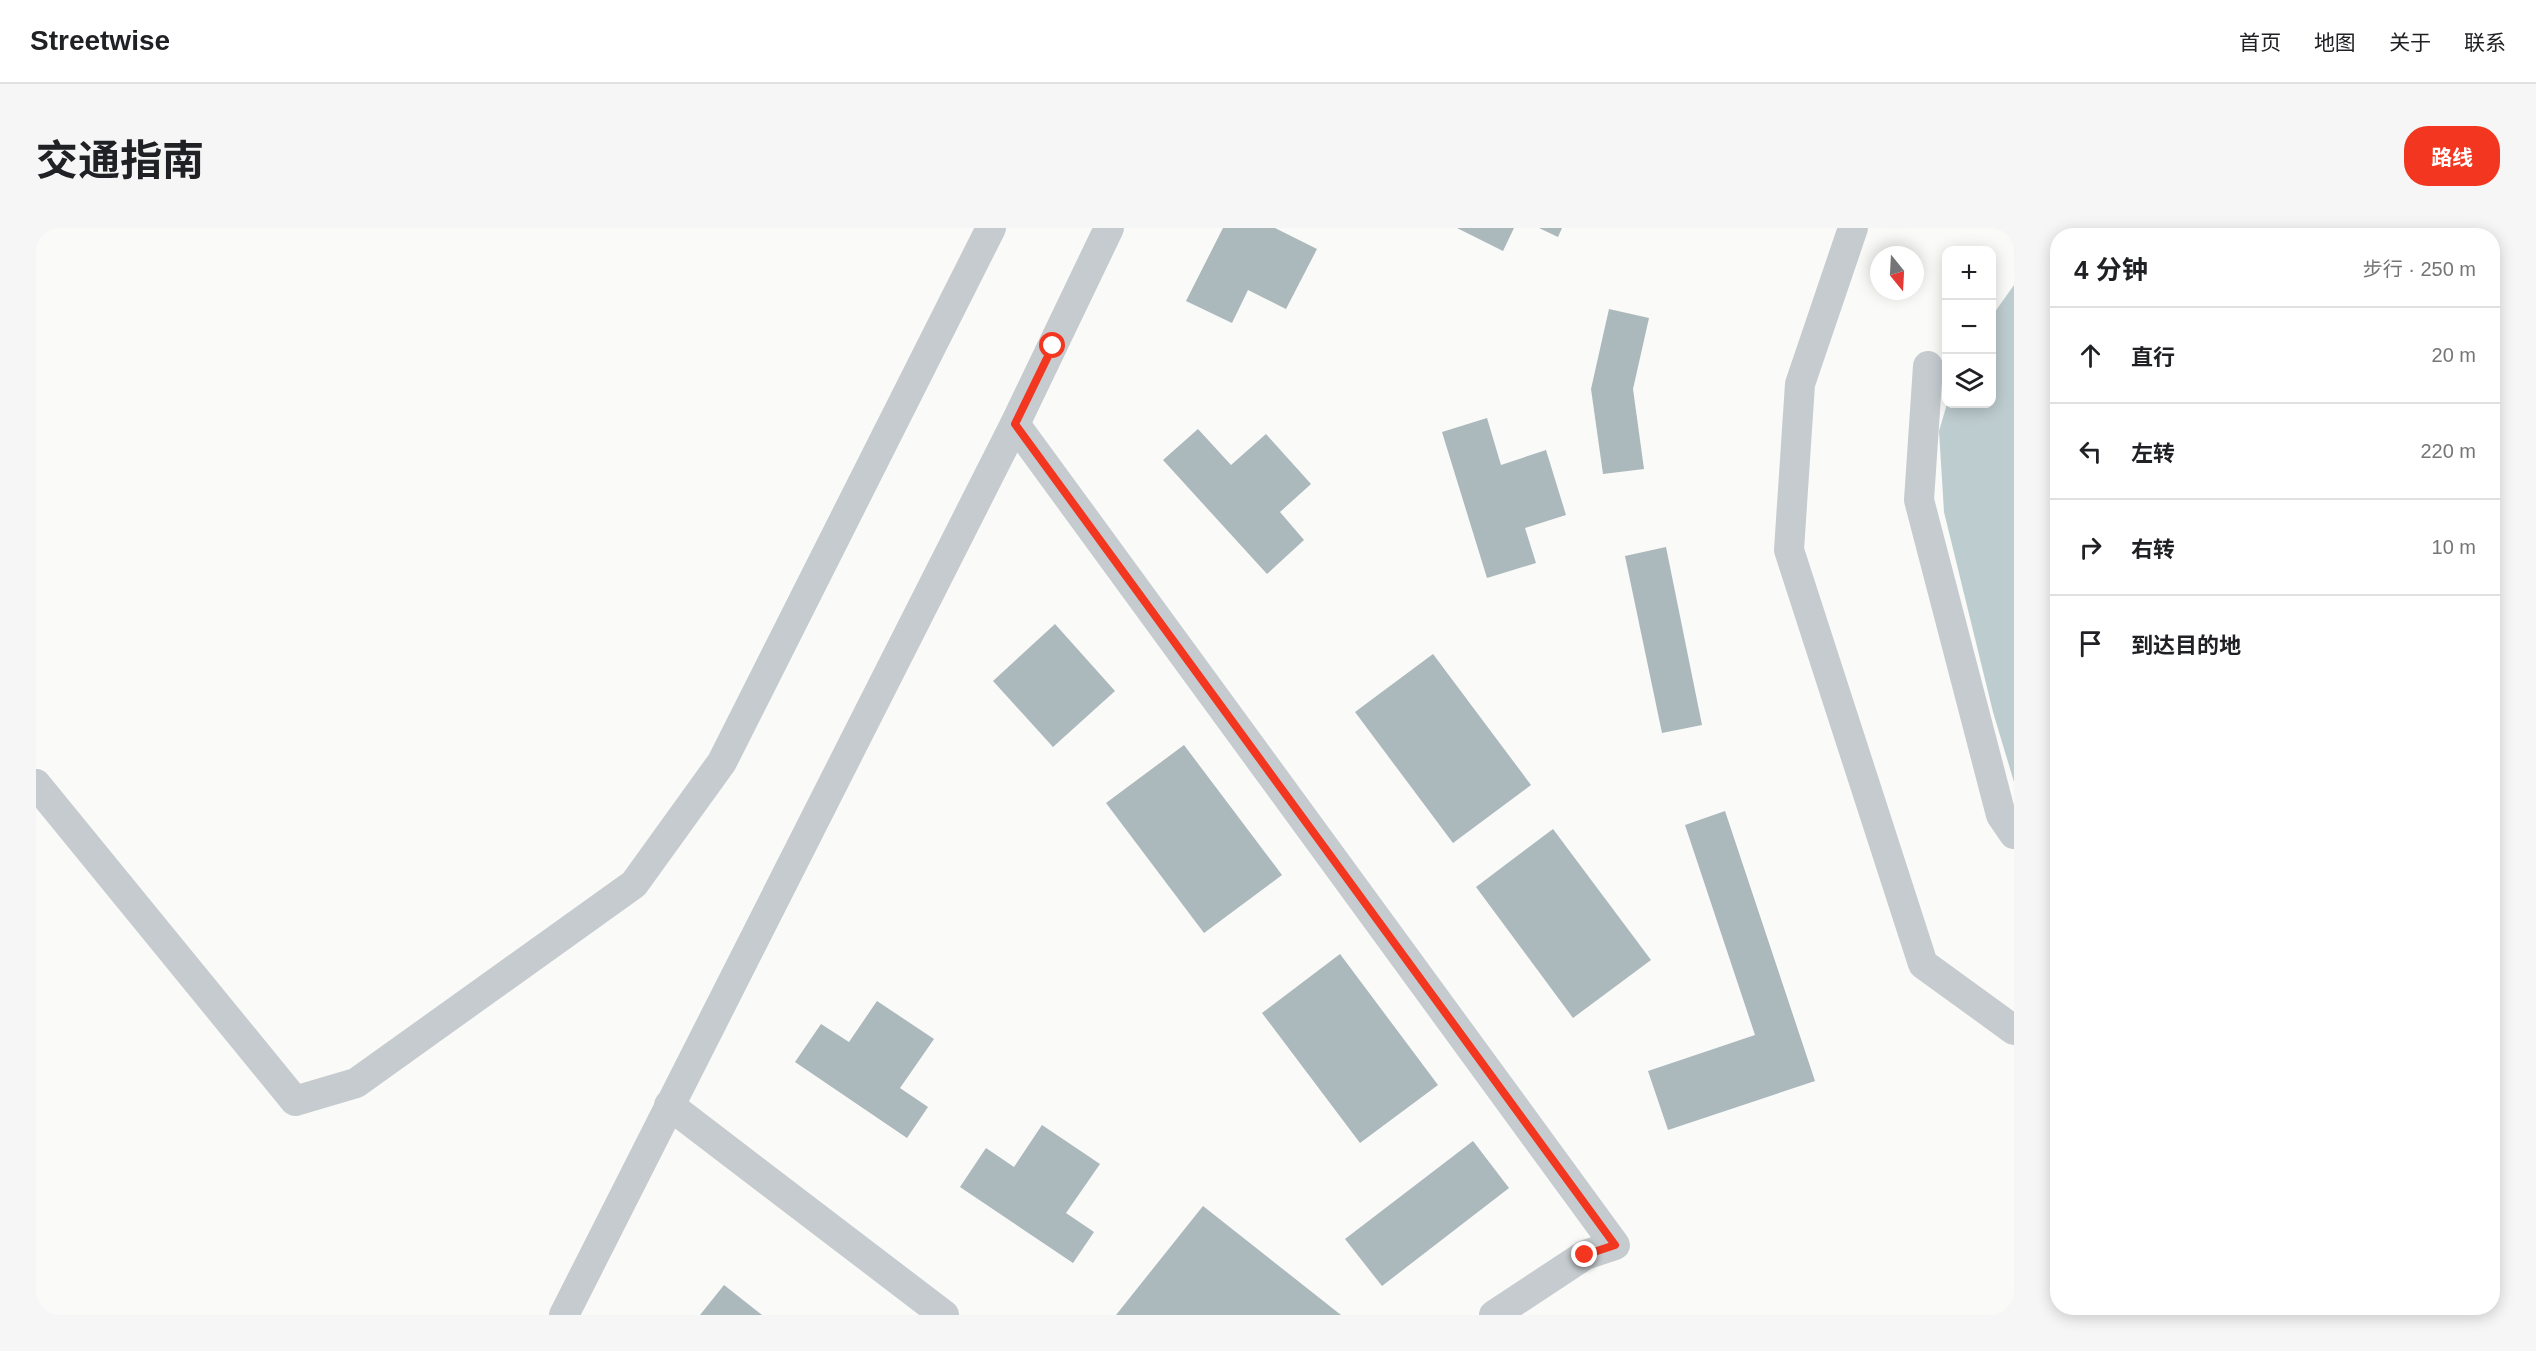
<!DOCTYPE html>
<html lang="zh">
<meta charset="utf-8">
<style>
body{margin:0;font-family:Helvetica,"Noto Sans SC",sans-serif;background:#f6f6f6;color:#202124}
.controls{position:absolute;right:18px;top:18px;display:grid;overflow:hidden;border-radius:12px;box-shadow:0 3px 15px #0003}
.controls button{width:54px;height:54px;display:grid;place-items:center;padding:0;border:0;border-bottom:2px solid #e0e0e0;background:#fff;color:#202124;font:30px sans-serif}
.compass{position:absolute;left:1834px;top:18px;width:54px;height:54px;border-radius:50%;background:#fff;box-shadow:0 3px 15px #0003;rotate:162deg}
.stop{position:absolute;width:18px;height:18px;margin:-14px;border:4px solid #f2361f;border-radius:50%;background:#fff}
.stop.end{background:#f2361f;border-color:#fff;box-shadow:0 2px 6px #0008}
.list{margin:0;padding:0;list-style:none}
h2{display:flex;justify-content:space-between;align-items:center;height:78px;margin:0;padding:0 24px;font-size:26px}
h2 small{font-size:20px;font-weight:400;color:#757577}
.list li{display:grid;grid-template-columns:39px 1fr auto;gap:18px;align-items:center;box-sizing:border-box;height:96px;padding:0 24px;border-top:2px solid #e0e0e0}
.list b{display:block;font-size:22px;white-space:nowrap}
.list em{font-size:20px;font-style:normal;color:#757577}
.icon{flex:none;width:33px;height:33px;fill:none;stroke:currentColor;stroke-width:2;stroke-linecap:round;stroke-linejoin:round}
.map{position:relative;flex:none;width:1978px;height:1087px;overflow:hidden;border-radius:24px}
header{display:flex;align-items:center;gap:36px;box-sizing:border-box;height:84px;padding:0 30px;background:#fff;border-bottom:2px solid #e0e0e0}
header strong{font-size:28px}
nav{display:flex;gap:33px;margin-inline-start:auto;font-size:21px}
.intro{display:flex;align-items:center;justify-content:space-between;box-sizing:border-box;height:144px;padding:0 36px}
h1{margin:0;font-size:42px}
.button{padding:15px 27px;border-radius:24px;background:#f2361f;color:#fff;font-size:21px;font-weight:700}
main{display:flex;gap:36px;padding:0 36px}
aside{flex:1;background:#fff;border-radius:24px;box-shadow:0 3px 15px #0003}
.map>svg:first-child{display:block}
.water{fill:#bdcccf}
.building{fill:#abb8bc}
.lines{fill:none;stroke-linecap:round;stroke-linejoin:round}
.minor{stroke:#c5cbce;stroke-width:30}
.route{stroke:#f2361f;stroke-width:8}
</style>
<header>
<strong>Streetwise</strong>
<nav><a>首页</a><a>地图</a><a>关于</a><a>联系</a></nav>
</header>
<div class="intro"><h1>交通指南</h1><a class="button">路线</a></div>
<main>
<div class="map">
<svg width="1978" height="1087" viewBox="0 0 1978 1087">
<rect width="100%" height="100%" fill="#fafaf8"/>
<path class="water" d="M1978,57V554L1957,484L1908,284L1903,203L1911,176H1956V88Z"/>
<g class="building">
<path d="M1187,0H1239L1281,21L1250,81L1212,62L1196,95L1150,73Z"/>
<path d="M1421,0H1478L1467,23Z"/>
<path d="M1503,0H1526L1522,9Z"/>
<path d="M1573,81L1613,90L1597,161L1608,241L1567,246L1555,161Z"/>
<path d="M1451,190L1465,237L1510,222L1530,287L1489,300L1500,335L1451,350L1406,204Z"/>
<path d="M1162,201L1195,237L1230,206L1275,256L1244,284L1268,312L1231,346L1127,232Z"/>
<path d="M1630,319L1666,497L1626,505L1589,328Z"/>
<path d="M1019,396L1079,463L1017,519L957,453Z"/>
<path d="M1397,426L1495,557L1417,615L1319,484Z"/>
<path d="M1148,517L1246,647L1168,705L1070,575Z"/>
<path d="M1689,583L1779,853L1632,902L1612,843L1719,807L1649,597Z"/>
<path d="M1517,601L1615,732L1537,790L1440,659Z"/>
<path d="M1304,726L1402,857L1324,915L1226,785Z"/>
<path d="M841,773L898,811L864,860L892,879L871,910L759,834L785,796L813,814Z"/>
<path d="M1006,897L1064,936L1030,985L1058,1004L1037,1035L924,959L950,920L978,939Z"/>
<path d="M1437,913L1473,960L1346,1058L1309,1011Z"/>
<path d="M1167,978L1305,1087H1080Z"/>
<path d="M688,1057L726,1087H664Z"/>
</g>
<g class="lines">
<g class="minor">
<path d="M1817,0L1764,156L1753,322L1887,736L1978,802"/>
<path d="M1892,138L1883,272L1965,587L1978,606"/>
<path d="M979,196L1579,1017L1549,1027L1458,1087"/>
<path d="M0,556L259,873L320,855L598,656L686,534L955,0"/>
<path d="M633,877L908,1087"/>
<path d="M528,1087L979,196L1073,0"/>
</g>
</g>
<g class="lines">
<path class="route" d="M1017,118L979,196L1579,1017L1549,1027"/>
</g>
</svg>
<div class="controls">
<button>+</button>
<button>−</button>
<button><svg class="icon" aria-label="layers" viewBox="0 0 24 24"><path d="M12 4l9 5-9 5-9-5zM3 14l9 5 9-5"/></svg></button>
</div>
<svg class="compass" viewBox="-18 -18 36 36"><path d="M0-13l5 13h-10z" fill="#e53935"/><path d="M0 13l5-13h-10z" fill="#757577"/></svg>
<div class="stop" style="left:1017px;top:118px"></div>
<div class="stop end" style="left:1549px;top:1027px"></div>
</div>
<aside>
<h2>4 分钟<small>步行 · 250 m</small></h2>
<ul class="list">
<li><svg class="icon" aria-label="ahead" viewBox="0 0 24 24"><path d="M12 20V5M6 11l6-6 6 6"/></svg><div><b>直行</b></div><em>20 m</em></li>
<li><svg class="icon" aria-label="left" viewBox="0 0 24 24"><path d="M17 20v-9H6M10 6l-5 5 5 5"/></svg><div><b>左转</b></div><em>220 m</em></li>
<li><svg class="icon" aria-label="right" viewBox="0 0 24 24"><path d="M7 20v-9h11M14 6l5 5-5 5"/></svg><div><b>右转</b></div><em>10 m</em></li>
<li><svg class="icon" aria-label="arrive" viewBox="0 0 24 24"><path d="M6 21V4h12l-3 4 3 4H6"/></svg><div><b>到达目的地</b></div></li>
</ul>
</aside>
</main>
